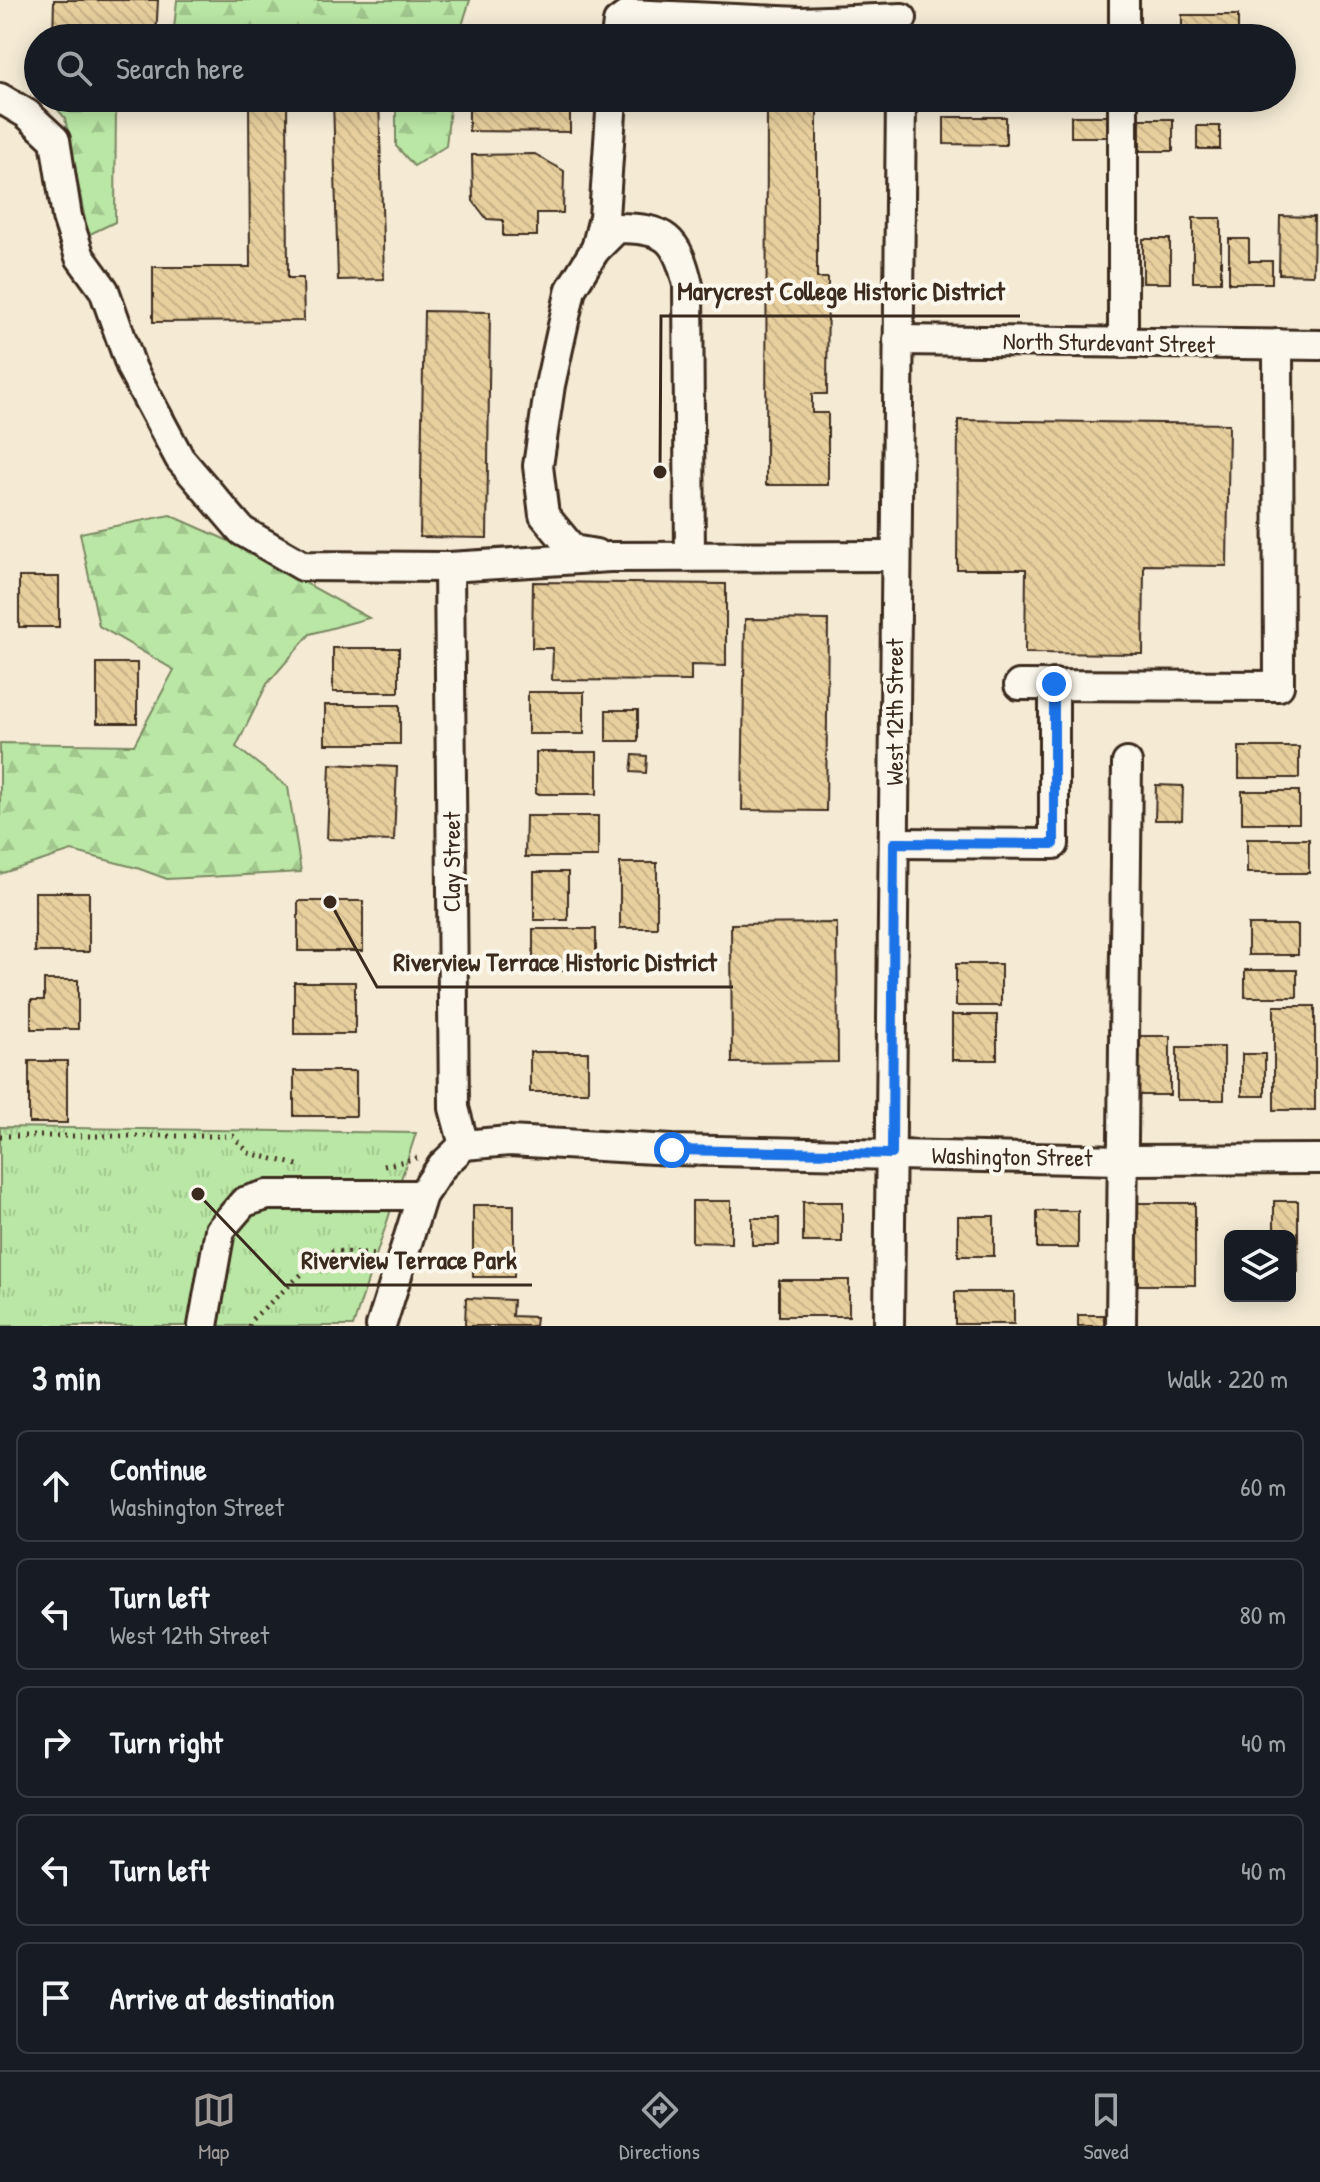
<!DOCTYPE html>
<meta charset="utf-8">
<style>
body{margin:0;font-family:"Patrick Hand",sans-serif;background:#242831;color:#f1f3f6}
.controls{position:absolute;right:24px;bottom:24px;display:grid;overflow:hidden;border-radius:12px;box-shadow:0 4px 20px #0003}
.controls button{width:72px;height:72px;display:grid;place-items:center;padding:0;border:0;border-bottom:2px solid #363941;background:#171b24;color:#f1f3f6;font:40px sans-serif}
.stop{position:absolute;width:24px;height:24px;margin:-18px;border:6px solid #1a73e8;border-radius:50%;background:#fff}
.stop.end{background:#1a73e8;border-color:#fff;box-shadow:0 2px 8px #0008}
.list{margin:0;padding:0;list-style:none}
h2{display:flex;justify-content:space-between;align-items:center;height:104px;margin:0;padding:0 32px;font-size:34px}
h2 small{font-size:26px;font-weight:400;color:#9ea1a6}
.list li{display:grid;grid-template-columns:52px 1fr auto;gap:24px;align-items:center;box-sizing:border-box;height:112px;margin:0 16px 16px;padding:0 16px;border:2px solid #363941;border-radius:12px}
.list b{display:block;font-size:30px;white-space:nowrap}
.list p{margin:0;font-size:26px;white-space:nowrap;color:#9ea1a6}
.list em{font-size:26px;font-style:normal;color:#9ea1a6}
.icon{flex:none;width:44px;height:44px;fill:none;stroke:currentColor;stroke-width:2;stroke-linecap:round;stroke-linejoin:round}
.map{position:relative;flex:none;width:1320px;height:1326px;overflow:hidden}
.search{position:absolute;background:#171b24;box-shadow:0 4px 20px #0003;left:24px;right:24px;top:24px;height:88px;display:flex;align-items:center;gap:20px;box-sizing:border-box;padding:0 28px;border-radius:44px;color:#9ea1a6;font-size:30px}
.sheet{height:744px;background:#171b24}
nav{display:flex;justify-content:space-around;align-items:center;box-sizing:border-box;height:112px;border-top:2px solid #363941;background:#171b24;font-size:22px;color:#9ea1a6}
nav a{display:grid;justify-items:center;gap:4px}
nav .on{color:#9f9995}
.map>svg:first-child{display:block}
.grass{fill:url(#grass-tufts);stroke:#7a8862;stroke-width:2}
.forest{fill:url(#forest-firs);stroke:#7a8862;stroke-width:2}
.building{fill:url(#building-back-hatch);stroke:#3b2a1e;stroke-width:2}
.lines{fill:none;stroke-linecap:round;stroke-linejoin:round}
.minor-casing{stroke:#3b2a1e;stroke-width:34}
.path{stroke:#3b2a1e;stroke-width:5;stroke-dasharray:2 6;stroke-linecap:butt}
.minor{stroke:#fbf7ec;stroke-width:28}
.route{stroke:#1a73e8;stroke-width:10}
.labels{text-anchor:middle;stroke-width:8;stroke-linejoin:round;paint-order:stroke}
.street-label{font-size:24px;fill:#3b2a1e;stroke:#fbf7ec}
.leader{fill:none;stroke:#3b2a1e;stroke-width:3}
.callout-dot{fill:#3b2a1e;stroke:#fbf7ec;stroke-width:3}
.callout-label{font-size:26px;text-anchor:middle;font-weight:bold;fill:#3b2a1e;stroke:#fbf7ec;stroke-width:8;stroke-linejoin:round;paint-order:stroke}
</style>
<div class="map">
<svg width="1320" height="1326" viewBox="0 0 1320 1326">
<defs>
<pattern id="grass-tufts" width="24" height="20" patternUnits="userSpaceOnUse" patternTransform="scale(2)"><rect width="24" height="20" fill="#bae7a5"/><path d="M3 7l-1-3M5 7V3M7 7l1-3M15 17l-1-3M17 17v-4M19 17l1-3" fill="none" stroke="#a1c68e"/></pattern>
<pattern id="forest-firs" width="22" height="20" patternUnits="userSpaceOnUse" patternTransform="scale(2)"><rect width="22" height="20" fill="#bae7a5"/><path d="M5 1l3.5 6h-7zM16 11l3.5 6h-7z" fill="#a1c68e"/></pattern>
<pattern id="building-back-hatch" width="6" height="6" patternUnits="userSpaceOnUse" patternTransform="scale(2)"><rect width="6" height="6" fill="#e8d09e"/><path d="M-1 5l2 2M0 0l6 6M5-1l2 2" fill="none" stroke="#c8b388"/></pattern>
</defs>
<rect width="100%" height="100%" fill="#f5ebd5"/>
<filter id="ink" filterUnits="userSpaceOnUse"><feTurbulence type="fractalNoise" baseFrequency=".0125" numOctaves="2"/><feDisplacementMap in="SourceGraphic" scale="16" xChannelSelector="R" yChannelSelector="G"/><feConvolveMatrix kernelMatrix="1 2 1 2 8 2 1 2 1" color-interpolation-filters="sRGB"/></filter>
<g filter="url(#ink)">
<path class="grass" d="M0,1127L416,1133L353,1326H0Z"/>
<g class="forest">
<path d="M177,0H470L458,38H173Z"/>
<path d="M48,98H216L215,100L116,105L115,222L88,235L65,118Z"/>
<path d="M396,98H451L446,146L414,166L396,146Z"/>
<path d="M170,515L231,542L369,618L310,634L267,684L236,747L288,787L301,872L167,879L137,868L72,851L0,874V743L134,745L174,670L99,626L80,533Z"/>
</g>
<g class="building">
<path d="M54,0H158L156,38H53Z"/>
<rect x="1182" y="15" width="56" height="23"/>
<path d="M249,98H287L288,278H303L304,321L153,322V267H250Z"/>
<path d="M333,98H379L384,279L338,280Z"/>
<path d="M469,98H570V132L469,131Z"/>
<path d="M767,98H817V278H828L827,394H812V413H828V485H766Z"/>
<rect x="1071" y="116" width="38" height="21"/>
<path d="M944,117H1006V145L944,144Z"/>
<rect x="1140" y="119" width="33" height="32"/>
<rect x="1197" y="126" width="23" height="23"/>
<path d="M535,154L564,171L563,213H537V236H503V220L487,219L473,201L472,155Z"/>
<path d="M1280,216L1314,217L1313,275L1279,274Z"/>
<rect x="1193" y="218" width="28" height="64"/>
<rect x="1143" y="239" width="27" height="44"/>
<path d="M1229,239H1249V261H1272V283H1229Z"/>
<path d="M424,311L490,312L487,538L420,537Z"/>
<path d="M958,420L1229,424L1227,566L1144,565L1143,654L1025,653L1026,569H957Z"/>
<rect x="19" y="577" width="40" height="50"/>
<path d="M533,582L726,584V666L691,665V681L552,680L553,648H532Z"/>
<path d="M745,619L828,620L826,811L742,810Z"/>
<rect x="333" y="648" width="66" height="44"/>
<rect x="97" y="663" width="40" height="60"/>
<rect x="528" y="692" width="56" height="42"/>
<rect x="325" y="705" width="75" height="39"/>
<rect x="606" y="710" width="32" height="31"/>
<rect x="1239" y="747" width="60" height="31"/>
<rect x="536" y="752" width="61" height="42"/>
<path d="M633,755L647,756L646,773L631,772Z"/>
<path d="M330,764L397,767L394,841L327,839Z"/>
<path d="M1156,785L1183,786L1182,820H1155Z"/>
<rect x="1242" y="791" width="57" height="32"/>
<path d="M526,816H598V857H525Z"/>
<rect x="1247" y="839" width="62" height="34"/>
<rect x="620" y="863" width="37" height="65"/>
<rect x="534" y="872" width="34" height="48"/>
<rect x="35" y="892" width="54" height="60"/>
<rect x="298" y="901" width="65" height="50"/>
<path d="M837,923L838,1062L732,1063L731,924Z"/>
<rect x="1248" y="925" width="50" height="30"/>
<rect x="533" y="929" width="63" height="41"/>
<rect x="956" y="964" width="45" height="42"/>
<rect x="1245" y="970" width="52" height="27"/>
<path d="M44,980H78V1029H31V1000H44Z"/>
<rect x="294" y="982" width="61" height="52"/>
<rect x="1274" y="1006" width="41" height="104"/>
<rect x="952" y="1015" width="45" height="45"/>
<rect x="1134" y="1036" width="36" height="59"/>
<rect x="1177" y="1047" width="47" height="53"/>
<rect x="530" y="1052" width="58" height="40"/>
<rect x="1242" y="1054" width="23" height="42"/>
<rect x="29" y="1061" width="38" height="62"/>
<rect x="294" y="1071" width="62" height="45"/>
<path d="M692,1201H731V1243L692,1242Z"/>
<path d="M1274,1201H1298V1272H1290V1236H1245L1274,1235Z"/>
<rect x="803" y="1202" width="39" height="40"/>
<rect x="1138" y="1203" width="57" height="82"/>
<rect x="473" y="1205" width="41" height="72"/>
<rect x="1037" y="1211" width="41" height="37"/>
<rect x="958" y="1216" width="36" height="40"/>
<rect x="752" y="1218" width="27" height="27"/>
<rect x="779" y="1280" width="70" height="36"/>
<rect x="955" y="1292" width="59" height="32"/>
<path d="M466,1298L513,1300L512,1316L536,1317L535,1326H465Z"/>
<rect x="1078" y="1315" width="26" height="11"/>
</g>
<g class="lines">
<defs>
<g id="minor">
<path d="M616,38L618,22L629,14L800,22L902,18"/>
<path d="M1124,38V0"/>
<path d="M0,98L27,114L55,140L67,217L80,257L104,290L132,369L180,459L242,531L303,566L449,567L610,557L896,556"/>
<path d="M596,249L604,217L612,98"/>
<path d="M898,340L1320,345"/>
<path d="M1123,343V98"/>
<path d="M596,554L573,550L544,515L538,466L550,385L571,289L595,250L617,228C666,228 677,238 688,285L690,556"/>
<path d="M449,567L454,1108L464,1145"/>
<path d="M1019,685L1279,686L1278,344"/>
<path d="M894,843L1054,844V684"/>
<path d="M464,1145L509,1141L672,1150L1122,1160L1320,1159"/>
<path d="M203,1326L220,1230L244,1202L267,1195H422"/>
<path d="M381,1326L422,1195L442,1166L464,1145"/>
<path d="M889,1326L901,98"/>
<path d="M1121,1326L1127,763"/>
</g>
</defs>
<use href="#minor" class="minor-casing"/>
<g class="path">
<path d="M0,1136H233L249,1153L302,1166"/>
<path d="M384,1166L417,1158"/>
<path d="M249,1326L250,1321L315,1262L333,1251L376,1255"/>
</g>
<use href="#minor" class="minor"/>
</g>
</g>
<g class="lines" filter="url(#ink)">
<path class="route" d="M672,1150L892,1154L894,843L1054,844V684"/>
</g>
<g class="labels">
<g class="street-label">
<text transform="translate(1109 343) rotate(1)" y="8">North Sturdevant Street</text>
<text transform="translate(895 712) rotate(-90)" y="8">West 12th Street</text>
<text transform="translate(452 862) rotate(-90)" y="8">Clay Street</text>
<text transform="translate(1012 1157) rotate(1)" y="8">Washington Street</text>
</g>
</g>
<path class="leader" d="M660 472L661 316H1020M330 902L377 987H733M198 1194L285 1285H532"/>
<g class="callout-dot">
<circle cx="660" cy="472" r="8"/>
<circle cx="330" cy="902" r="8"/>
<circle cx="198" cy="1194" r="8"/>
</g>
<g class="callout-label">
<text x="841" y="300">Marycrest College Historic District</text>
<text x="555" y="971">Riverview Terrace Historic District</text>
<text x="409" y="1269">Riverview Terrace Park</text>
</g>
</svg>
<div class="controls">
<button><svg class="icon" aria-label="layers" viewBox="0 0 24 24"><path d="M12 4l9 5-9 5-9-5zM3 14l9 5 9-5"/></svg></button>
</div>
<div class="stop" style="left:672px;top:1150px"></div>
<div class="stop end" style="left:1054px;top:684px"></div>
<div class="search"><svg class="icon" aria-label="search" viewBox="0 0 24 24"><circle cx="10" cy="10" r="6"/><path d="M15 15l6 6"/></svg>Search here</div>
</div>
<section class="sheet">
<h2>3 min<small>Walk · 220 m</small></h2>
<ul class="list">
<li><svg class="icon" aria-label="ahead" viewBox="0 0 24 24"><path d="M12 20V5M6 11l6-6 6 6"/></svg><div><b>Continue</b><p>Washington Street</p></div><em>60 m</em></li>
<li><svg class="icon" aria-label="left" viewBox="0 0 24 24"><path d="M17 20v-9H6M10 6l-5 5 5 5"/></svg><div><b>Turn left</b><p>West 12th Street</p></div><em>80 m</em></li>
<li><svg class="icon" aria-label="right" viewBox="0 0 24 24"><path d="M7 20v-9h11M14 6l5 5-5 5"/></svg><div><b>Turn right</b></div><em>40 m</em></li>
<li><svg class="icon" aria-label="left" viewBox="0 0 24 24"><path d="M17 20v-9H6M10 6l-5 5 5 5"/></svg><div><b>Turn left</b></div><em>40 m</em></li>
<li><svg class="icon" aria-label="arrive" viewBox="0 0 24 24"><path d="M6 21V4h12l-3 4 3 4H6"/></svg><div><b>Arrive at destination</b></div></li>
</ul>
</section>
<nav>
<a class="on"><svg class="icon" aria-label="map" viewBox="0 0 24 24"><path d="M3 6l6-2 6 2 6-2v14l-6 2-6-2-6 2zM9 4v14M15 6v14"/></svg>Map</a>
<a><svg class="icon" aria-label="directions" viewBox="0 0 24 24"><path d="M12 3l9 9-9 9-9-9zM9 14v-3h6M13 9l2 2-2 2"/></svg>Directions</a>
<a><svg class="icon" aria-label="saved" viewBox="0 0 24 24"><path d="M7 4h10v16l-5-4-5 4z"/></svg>Saved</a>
</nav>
